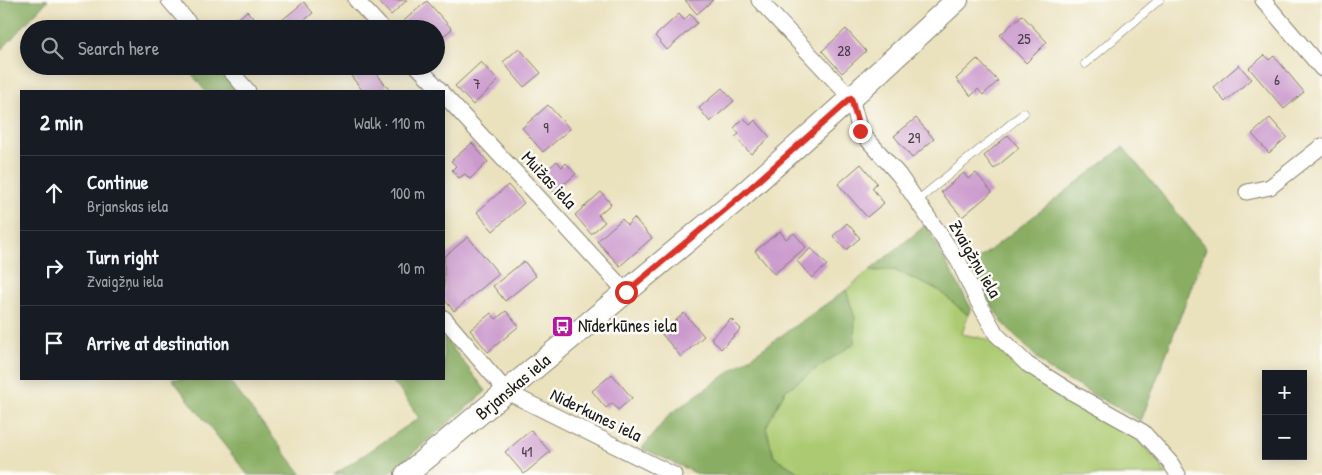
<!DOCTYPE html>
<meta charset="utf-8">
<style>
body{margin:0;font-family:"Patrick Hand",sans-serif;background:#242831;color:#f1f3f6}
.controls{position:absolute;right:15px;bottom:15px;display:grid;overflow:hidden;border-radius:0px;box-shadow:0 2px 12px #0003}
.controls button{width:45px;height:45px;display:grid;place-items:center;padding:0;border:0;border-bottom:1px solid #363941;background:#171b24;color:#f1f3f6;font:25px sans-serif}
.stop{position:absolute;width:15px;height:15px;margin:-11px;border:4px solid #d93025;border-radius:50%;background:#fff}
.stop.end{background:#d93025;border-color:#fff;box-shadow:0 1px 5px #0008}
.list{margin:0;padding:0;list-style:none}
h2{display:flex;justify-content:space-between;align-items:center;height:65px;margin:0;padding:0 20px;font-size:21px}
h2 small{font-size:16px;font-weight:400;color:#9ea1a6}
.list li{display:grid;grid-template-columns:32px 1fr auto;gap:15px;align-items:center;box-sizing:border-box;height:75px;padding:0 20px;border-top:1px solid #363941}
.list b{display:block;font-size:19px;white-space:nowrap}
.list p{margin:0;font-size:16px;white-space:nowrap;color:#9ea1a6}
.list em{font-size:16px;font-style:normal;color:#9ea1a6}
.icon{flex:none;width:28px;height:28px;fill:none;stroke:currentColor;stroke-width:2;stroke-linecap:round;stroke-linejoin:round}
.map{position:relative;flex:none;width:1322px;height:475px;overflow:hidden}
.search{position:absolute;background:#171b24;box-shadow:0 2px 12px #0003;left:20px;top:20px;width:425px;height:55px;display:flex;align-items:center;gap:12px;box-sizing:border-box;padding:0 18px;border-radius:28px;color:#9ea1a6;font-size:19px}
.panel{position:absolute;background:#171b24;box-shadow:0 2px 12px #0003;left:20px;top:90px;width:425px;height:290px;border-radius:0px}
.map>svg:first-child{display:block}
.green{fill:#acca71;stroke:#647346}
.forest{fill:#89ae63;stroke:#526540}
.building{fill:#cb9acd}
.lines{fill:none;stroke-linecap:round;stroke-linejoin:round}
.lane-casing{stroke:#837e6c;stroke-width:9}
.street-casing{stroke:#837e6c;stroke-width:17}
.secondary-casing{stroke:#837e6c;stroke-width:24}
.lane{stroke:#fff;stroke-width:8}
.street{stroke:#fff;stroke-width:15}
.secondary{stroke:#fff;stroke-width:22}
.route{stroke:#d93025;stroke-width:6}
.labels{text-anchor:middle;stroke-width:5;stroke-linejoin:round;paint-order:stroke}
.number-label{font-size:15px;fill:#483c48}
.street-label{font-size:18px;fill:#1c1c1c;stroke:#fdfcf7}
.poi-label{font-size:18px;fill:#1c1c1c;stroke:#fdfcf7;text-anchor:start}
</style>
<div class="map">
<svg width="1322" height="475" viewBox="0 0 1322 475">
<rect width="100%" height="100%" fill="#fdfcf7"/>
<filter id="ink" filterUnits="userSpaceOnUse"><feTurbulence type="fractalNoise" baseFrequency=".02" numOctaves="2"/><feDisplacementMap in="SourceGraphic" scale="10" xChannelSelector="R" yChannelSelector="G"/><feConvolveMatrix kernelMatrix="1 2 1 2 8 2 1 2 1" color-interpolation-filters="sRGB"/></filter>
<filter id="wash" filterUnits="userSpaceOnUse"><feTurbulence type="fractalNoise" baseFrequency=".0096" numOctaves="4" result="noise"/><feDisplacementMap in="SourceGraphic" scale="20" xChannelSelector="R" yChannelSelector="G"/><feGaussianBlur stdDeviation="1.12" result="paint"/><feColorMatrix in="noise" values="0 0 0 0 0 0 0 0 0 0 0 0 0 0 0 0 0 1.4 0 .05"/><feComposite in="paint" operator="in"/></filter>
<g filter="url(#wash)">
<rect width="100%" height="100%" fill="#eae1bd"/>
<path class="green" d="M894,270L938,290L968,315L962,334L986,339C1017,360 1048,381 1079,401C1111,422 1147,441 1167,475H803L774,457L766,427L785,391L817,368L855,318L846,290L869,271Z"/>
<g class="forest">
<path d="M0,0H48L0,51Z"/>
<path d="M186,66H231L251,91H205Z"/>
<path d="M1123,147L1206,248L1141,421L1049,370L1003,323L967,268Z"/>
<path d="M926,225L971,308L968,315L938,290L894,270L869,271Z"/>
<path d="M846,290L855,318L854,344L817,368L785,391L766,427L774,457L803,475H700L642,448L670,414Z"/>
<path d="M444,337L486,391L387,475H334L419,418L398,387L389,379H444Z"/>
<path d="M172,379H228L302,475H248Z"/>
</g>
<g id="blocks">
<g class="building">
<path d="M377,0H407L391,15Z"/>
<path d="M685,0H713L697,14Z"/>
<path d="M427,1L452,29L436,42V29H403L399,25Z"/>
<path d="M304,2L313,13L294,29H279L276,25Z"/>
<path d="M247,11L262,29H226Z"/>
<path d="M679,14L684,20L690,14L697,23L667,50L655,36Z"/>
<path d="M1022,15L1047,42L1026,63L1000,35Z"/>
<path d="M846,29L866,51L842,73L822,51Z"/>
<path d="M519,48L541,73L524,87L503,62Z"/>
<path d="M1265,55L1269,60L1274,56L1304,92L1284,109L1249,68Z"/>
<path d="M977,59L998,81L983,95L978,89L971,96L956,79Z"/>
<path d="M481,62L498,81L473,105L455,86Z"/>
<path d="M1239,65L1251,79L1225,102L1213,87Z"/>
<path d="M364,66H371L390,91H363L351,76Z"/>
<path d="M722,88L734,101L710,122L699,108Z"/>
<path d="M548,105L570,129L543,152L522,128Z"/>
<path d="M744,118L750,125L755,120L770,137L751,154L735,137L739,134L734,128Z"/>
<path d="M916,118L934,139L912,158L894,136Z"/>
<path d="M1270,118L1287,137L1269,153L1252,134Z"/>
<path d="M1008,135L1019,148L994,169L984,156Z"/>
<path d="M472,143L488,162L470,179L465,174L459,178L452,170L456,166L451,161Z"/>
<path d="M557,161L562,167L566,163L576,174L554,192L540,176Z"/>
<path d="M861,164L877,183L872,188L884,203L867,217L838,184Z"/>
<path d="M964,173L968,179L976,173L992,192L962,217L941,192Z"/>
<path d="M508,185L524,203L493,231L477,212Z"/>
<path d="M601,192L611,204L598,215L605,222L591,234L575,215Z"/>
<path d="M634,218L652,238L620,266L597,241L622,219L627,225Z"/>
<path d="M847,223L860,238L846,250L833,236Z"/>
<path d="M780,231L786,239L794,233L806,247L774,274L755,251Z"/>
<path d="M468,237L499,274L454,311L444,299V257Z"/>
<path d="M811,248L827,265L812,278L797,261Z"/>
<path d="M524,261L536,276L505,301L493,286Z"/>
<path d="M506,311L519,326L488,352L470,330L491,313L496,319Z"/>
<path d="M684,313L704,336L681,357L661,333Z"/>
<path d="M731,319L741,329L721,349L711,338Z"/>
<path d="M612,374L632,398L618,410L612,403L606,408L592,391Z"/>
<path d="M531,430L550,452L524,474L505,452Z"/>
</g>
</g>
</g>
<g filter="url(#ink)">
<use href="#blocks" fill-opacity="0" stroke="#837e6c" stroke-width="1"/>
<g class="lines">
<defs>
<g id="lane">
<path d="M1085,64L1159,0"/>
<path d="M917,201L1024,113"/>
</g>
<g id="street">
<path d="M169,0L194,29"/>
<path d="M356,0L383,29"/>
<path d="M759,0L851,98L860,131L899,175L959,262L975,296L996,334L1027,364L1073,393L1143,432L1170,462L1178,475"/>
<path d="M1263,0L1322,69"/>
<path d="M226,66L248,91"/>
<path d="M417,66L441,91"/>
<path d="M444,95L626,292"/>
<path d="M1247,192L1270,187L1322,146"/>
<path d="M444,318L507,392L674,475"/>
</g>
<path id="secondary" d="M406,475L739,198L851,98L957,0"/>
</defs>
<use href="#lane" class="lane-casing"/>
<use href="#street" class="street-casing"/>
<use href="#secondary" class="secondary-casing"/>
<use href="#lane" class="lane"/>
<use href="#street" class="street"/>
<use href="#secondary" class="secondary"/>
</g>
</g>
<g class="lines" filter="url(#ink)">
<path class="route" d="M626,292L739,198L851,98L860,131"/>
</g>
<defs>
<symbol id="bus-square" viewBox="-11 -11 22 22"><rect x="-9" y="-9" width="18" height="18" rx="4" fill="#b5179e" stroke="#fdfcf7"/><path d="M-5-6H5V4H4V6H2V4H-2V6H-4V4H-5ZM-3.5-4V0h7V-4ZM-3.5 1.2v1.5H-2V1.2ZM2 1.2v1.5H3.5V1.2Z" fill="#fff"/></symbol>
</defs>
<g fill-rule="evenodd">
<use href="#bus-square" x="550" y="314" width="25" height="25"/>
</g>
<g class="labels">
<g class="number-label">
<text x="1024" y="44">25</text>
<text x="844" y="56">28</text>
<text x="1277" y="85">6</text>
<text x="477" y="89">7</text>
<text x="546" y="133">9</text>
<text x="914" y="143">29</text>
<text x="527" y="457">41</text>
</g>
<g class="street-label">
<text transform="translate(549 180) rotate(47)" y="6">Muižas iela</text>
<text transform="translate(975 259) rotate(60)" y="6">Zvaigžņu iela</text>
<text transform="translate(513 387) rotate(-40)" y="6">Brjanskas iela</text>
<text transform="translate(596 415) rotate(26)" y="6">Niderkunes iela</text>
</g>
<g class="poi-label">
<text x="578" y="332">Nīderkūnes iela</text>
</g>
</g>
</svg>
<div class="controls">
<button>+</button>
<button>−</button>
</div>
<div class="stop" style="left:626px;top:292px"></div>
<div class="stop end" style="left:860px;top:131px"></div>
<div class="search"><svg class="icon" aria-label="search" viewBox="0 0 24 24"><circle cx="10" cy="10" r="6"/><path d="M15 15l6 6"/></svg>Search here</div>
<section class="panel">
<h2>2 min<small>Walk · 110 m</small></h2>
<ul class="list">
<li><svg class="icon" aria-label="ahead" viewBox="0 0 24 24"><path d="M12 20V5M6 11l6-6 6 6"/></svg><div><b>Continue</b><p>Brjanskas iela</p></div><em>100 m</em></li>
<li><svg class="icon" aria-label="right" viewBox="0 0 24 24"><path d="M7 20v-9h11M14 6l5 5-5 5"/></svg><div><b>Turn right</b><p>Zvaigžņu iela</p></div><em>10 m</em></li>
<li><svg class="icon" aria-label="arrive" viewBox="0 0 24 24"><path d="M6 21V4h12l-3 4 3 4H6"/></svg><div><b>Arrive at destination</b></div></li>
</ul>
</section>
</div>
